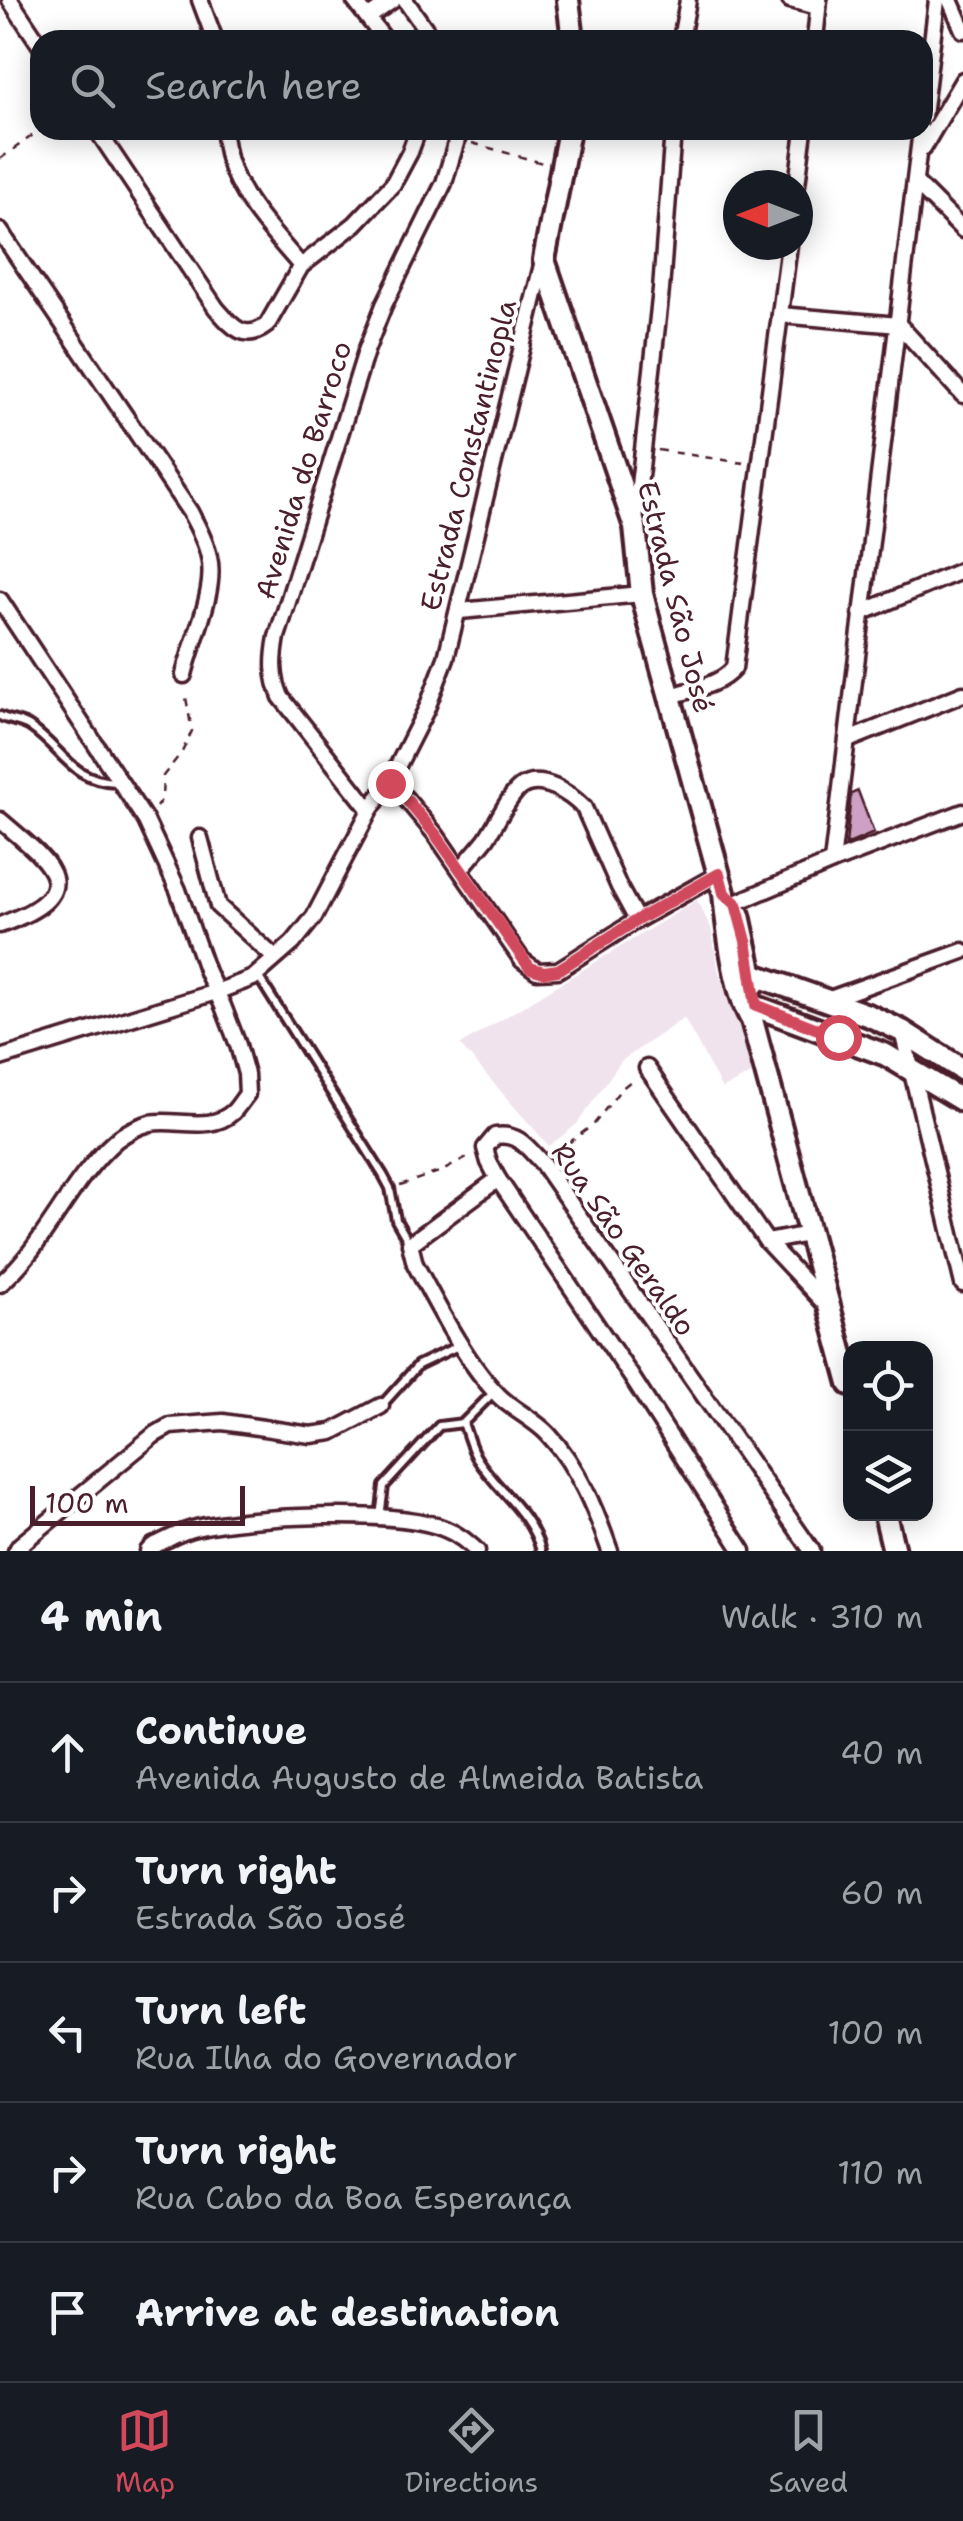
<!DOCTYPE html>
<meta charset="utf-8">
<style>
body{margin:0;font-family:"Shantell Sans",sans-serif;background:#20242c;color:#f1f3f6}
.controls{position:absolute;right:30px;bottom:30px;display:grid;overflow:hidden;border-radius:20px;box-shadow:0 5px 25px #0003}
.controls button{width:90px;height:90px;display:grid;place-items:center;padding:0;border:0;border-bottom:2px solid #363941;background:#171b24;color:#f1f3f6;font:50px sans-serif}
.compass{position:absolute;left:723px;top:170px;width:90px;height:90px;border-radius:50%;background:#171b24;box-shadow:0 5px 25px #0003;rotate:270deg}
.scale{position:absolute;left:30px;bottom:25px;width:215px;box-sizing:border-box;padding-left:10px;border:5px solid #4a1f2b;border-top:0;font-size:28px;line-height:35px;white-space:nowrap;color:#4a1f2b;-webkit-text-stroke:8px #fff;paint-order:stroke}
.stop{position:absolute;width:30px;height:30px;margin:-22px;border:8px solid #d1495b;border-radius:50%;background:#fff}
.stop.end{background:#d1495b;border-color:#fff;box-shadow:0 2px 10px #0008}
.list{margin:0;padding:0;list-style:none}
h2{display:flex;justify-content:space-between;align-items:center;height:130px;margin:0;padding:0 40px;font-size:42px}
h2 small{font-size:32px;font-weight:400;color:#9ea1a6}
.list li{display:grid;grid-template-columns:65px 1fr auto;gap:30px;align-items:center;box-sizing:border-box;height:140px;padding:0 40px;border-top:2px solid #363941}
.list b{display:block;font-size:38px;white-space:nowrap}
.list p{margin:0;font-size:32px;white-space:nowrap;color:#9ea1a6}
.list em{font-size:32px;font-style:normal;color:#9ea1a6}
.icon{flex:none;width:55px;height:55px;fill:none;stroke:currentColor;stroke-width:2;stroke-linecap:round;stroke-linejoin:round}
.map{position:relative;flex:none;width:963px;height:1551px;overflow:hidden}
.search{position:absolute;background:#171b24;box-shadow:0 5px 25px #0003;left:30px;right:30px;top:30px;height:110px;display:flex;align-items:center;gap:25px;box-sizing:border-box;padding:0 35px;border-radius:30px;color:#9ea1a6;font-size:38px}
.sheet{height:830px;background:#171b24}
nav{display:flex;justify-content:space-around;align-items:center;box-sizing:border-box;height:140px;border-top:2px solid #363941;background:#171b24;font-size:28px;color:#9ea1a6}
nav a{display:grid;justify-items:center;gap:5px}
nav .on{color:#d1495b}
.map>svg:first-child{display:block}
.built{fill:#f0e3ed}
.building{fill:#cea1c4;stroke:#4a1f2b;stroke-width:2.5}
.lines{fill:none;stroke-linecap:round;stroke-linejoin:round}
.lane-casing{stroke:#4a1f2b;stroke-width:14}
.street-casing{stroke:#4a1f2b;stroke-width:21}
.secondary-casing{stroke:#4a1f2b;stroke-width:28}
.path{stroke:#4a1f2b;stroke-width:2.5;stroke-dasharray:8 8;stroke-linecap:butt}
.lane{stroke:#fff;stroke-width:6}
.street{stroke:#fff;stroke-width:14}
.secondary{stroke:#fff;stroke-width:20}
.route{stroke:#d1495b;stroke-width:12}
.labels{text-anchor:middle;stroke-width:8;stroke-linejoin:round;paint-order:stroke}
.street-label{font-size:28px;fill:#4a1f2b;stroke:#fff}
</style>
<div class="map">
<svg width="963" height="1551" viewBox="0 0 963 1551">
<rect width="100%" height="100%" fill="#fff"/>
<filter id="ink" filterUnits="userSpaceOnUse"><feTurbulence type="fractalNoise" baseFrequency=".01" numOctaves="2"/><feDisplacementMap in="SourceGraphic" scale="20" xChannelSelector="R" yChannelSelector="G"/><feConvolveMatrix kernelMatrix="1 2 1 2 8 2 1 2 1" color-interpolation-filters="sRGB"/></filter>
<g filter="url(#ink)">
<path class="built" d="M697,900L711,928L719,973L746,1045L753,1073L722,1089L684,1018L621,1061L577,1124L549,1146L460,1045Z"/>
<path class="building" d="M858,791L874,833L846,845L851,794Z"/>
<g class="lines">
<defs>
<g id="lane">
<path d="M0,716C10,721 22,721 30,727C63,749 70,780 116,782"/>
<path d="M258,976L383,1175L390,1188L396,1220L408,1241"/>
<path d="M381,1406L418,1365L460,1345"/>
<path d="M463,1423C468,1436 471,1450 478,1460C499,1492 531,1513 541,1551"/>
<path d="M380,1517L384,1486L439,1426L463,1423L495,1391"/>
</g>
<g id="street">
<path d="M10,0L40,45"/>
<path d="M200,0L215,40"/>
<path d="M354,0L385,40"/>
<path d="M405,0L433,40"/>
<path d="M790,0L818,7"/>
<path d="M950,0L963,30"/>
<path d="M369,17L393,0"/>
<path d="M681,40L688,0"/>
<path d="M815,40L819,0"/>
<path d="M923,117L937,0"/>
<path d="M97,130L216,308C231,325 244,343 267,325L301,266L355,224L393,184L410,152L418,130"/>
<path d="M223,130C225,140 226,151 229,161C241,201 275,235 301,266"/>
<path d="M923,148L963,80"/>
<path d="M916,183L963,230"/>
<path d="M797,185L804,130"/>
<path d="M0,231L190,512C197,526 206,541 209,557C217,591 192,640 184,675"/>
<path d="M780,315L899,325L963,395"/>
<path d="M635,521L661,290L673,130"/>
<path d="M0,600L146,821L178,890L207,972L223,1006L238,1045L246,1074L247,1094C242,1100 238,1107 233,1112C210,1133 177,1118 150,1123C139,1126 125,1133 116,1140C69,1181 47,1244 0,1284"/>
<path d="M460,611L642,594"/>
<path d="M861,613L963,570"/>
<path d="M671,696C692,689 719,686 734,668L789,245"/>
<path d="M848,740L963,694"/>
<path d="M389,783L406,799L436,835L522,960L537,971L558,970L637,920L719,874"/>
<path d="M370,810L281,697C272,676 273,659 277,637L366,351L384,305L444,183L460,130"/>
<path d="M0,820C52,864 91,892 0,925"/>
<path d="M200,838L218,906L275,958"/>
<path d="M832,862L921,130"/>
<path d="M461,869C469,859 478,849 486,839C496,825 508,796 521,787C542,774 570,794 584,808L619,887L637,920"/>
<path d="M726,907L832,862L963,812"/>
<path d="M827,1000L963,951"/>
<path d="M902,1031L963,1284"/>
<path d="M0,1058L216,992L253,978L293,943L314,917L370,810L389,783L427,708L446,658L543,261"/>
<path d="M647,1068L767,1242L825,1304"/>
<path d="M498,1179L410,1244L415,1264C437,1305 466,1363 499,1396C513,1410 534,1419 548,1434C578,1466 596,1511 610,1551"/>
<path d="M767,1242L808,1234"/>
<path d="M16,1551L20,1545L154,1435L170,1426L223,1422L311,1435L332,1432L381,1406"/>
<path d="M148,1551L153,1546C167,1540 181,1531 196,1528C248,1516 398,1508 445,1529C458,1534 467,1542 477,1551"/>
<path d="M743,1551L631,1376L498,1179L489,1162L485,1148L495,1136C518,1132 528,1148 542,1163L812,1551"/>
</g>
<g id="secondary">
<path d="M568,0L573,40"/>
<path d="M569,130L544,260L635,527L642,594L649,621L724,893C727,926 735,993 752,1020L850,1384"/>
<path d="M739,915L754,984"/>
<path d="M737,970L752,974L870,1016L902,1031L963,1070"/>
<path d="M744,1002L886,1055L963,1101"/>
<path d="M885,1514L894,1551"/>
</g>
</defs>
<use href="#lane" class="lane-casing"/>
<use href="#street" class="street-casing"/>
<use href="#secondary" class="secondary-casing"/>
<g class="path">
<path d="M472,143L546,164"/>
<path d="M0,159L40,130"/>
<path d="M658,450L744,463"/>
<path d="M156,807L162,799L163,776L182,752L192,731L185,692"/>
<path d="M555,1153L594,1124L621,1089L636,1077"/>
<path d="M400,1185L442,1171L471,1156"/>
</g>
<use href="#lane" class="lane"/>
<use href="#street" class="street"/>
<use href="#secondary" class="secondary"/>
</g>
</g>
<g class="lines" filter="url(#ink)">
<path class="route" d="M390,783L406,799L436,835L530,968L544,972L558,970L637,920L719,874L724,893L736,904L746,941L756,1005L838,1037"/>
</g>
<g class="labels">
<g class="street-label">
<text transform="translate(468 455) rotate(-76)" y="10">Estrada Constantinopla</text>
<text transform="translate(303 470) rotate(-73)" y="10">Avenida do Barroco</text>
<text transform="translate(676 597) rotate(76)" y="10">Estrada São José</text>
<text transform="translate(624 1239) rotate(55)" y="10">Rua São Geraldo</text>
</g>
</g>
</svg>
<div class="controls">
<button><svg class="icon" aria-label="locate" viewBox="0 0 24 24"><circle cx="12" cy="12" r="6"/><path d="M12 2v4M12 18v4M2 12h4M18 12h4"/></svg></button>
<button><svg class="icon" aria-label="layers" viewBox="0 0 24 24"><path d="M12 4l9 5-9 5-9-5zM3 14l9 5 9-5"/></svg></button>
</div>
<svg class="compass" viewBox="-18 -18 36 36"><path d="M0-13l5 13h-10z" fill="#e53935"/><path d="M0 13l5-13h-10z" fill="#9ea1a6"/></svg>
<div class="scale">100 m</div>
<div class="stop" style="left:838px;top:1037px"></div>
<div class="stop end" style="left:390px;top:783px"></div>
<div class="search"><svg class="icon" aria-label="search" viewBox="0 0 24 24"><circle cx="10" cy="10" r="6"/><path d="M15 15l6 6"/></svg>Search here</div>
</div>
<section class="sheet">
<h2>4 min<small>Walk · 310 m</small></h2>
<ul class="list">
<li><svg class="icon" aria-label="ahead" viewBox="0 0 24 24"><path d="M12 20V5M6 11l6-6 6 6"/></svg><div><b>Continue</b><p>Avenida Augusto de Almeida Batista</p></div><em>40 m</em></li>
<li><svg class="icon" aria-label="right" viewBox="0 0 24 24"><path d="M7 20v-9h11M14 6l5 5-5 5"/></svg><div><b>Turn right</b><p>Estrada São José</p></div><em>60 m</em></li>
<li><svg class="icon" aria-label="left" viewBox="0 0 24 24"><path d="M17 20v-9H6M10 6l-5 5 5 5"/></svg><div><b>Turn left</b><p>Rua Ilha do Governador</p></div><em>100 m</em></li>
<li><svg class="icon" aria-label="right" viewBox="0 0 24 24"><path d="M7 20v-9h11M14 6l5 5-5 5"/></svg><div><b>Turn right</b><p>Rua Cabo da Boa Esperança</p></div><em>110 m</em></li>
<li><svg class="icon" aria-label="arrive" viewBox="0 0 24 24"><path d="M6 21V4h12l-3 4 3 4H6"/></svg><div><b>Arrive at destination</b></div></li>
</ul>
</section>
<nav>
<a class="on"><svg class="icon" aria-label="map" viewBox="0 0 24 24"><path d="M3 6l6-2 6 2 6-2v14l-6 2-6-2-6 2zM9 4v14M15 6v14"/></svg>Map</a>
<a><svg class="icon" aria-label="directions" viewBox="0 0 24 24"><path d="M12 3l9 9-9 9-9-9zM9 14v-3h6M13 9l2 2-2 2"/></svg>Directions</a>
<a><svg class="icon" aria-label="saved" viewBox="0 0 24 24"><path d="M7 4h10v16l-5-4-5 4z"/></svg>Saved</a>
</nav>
